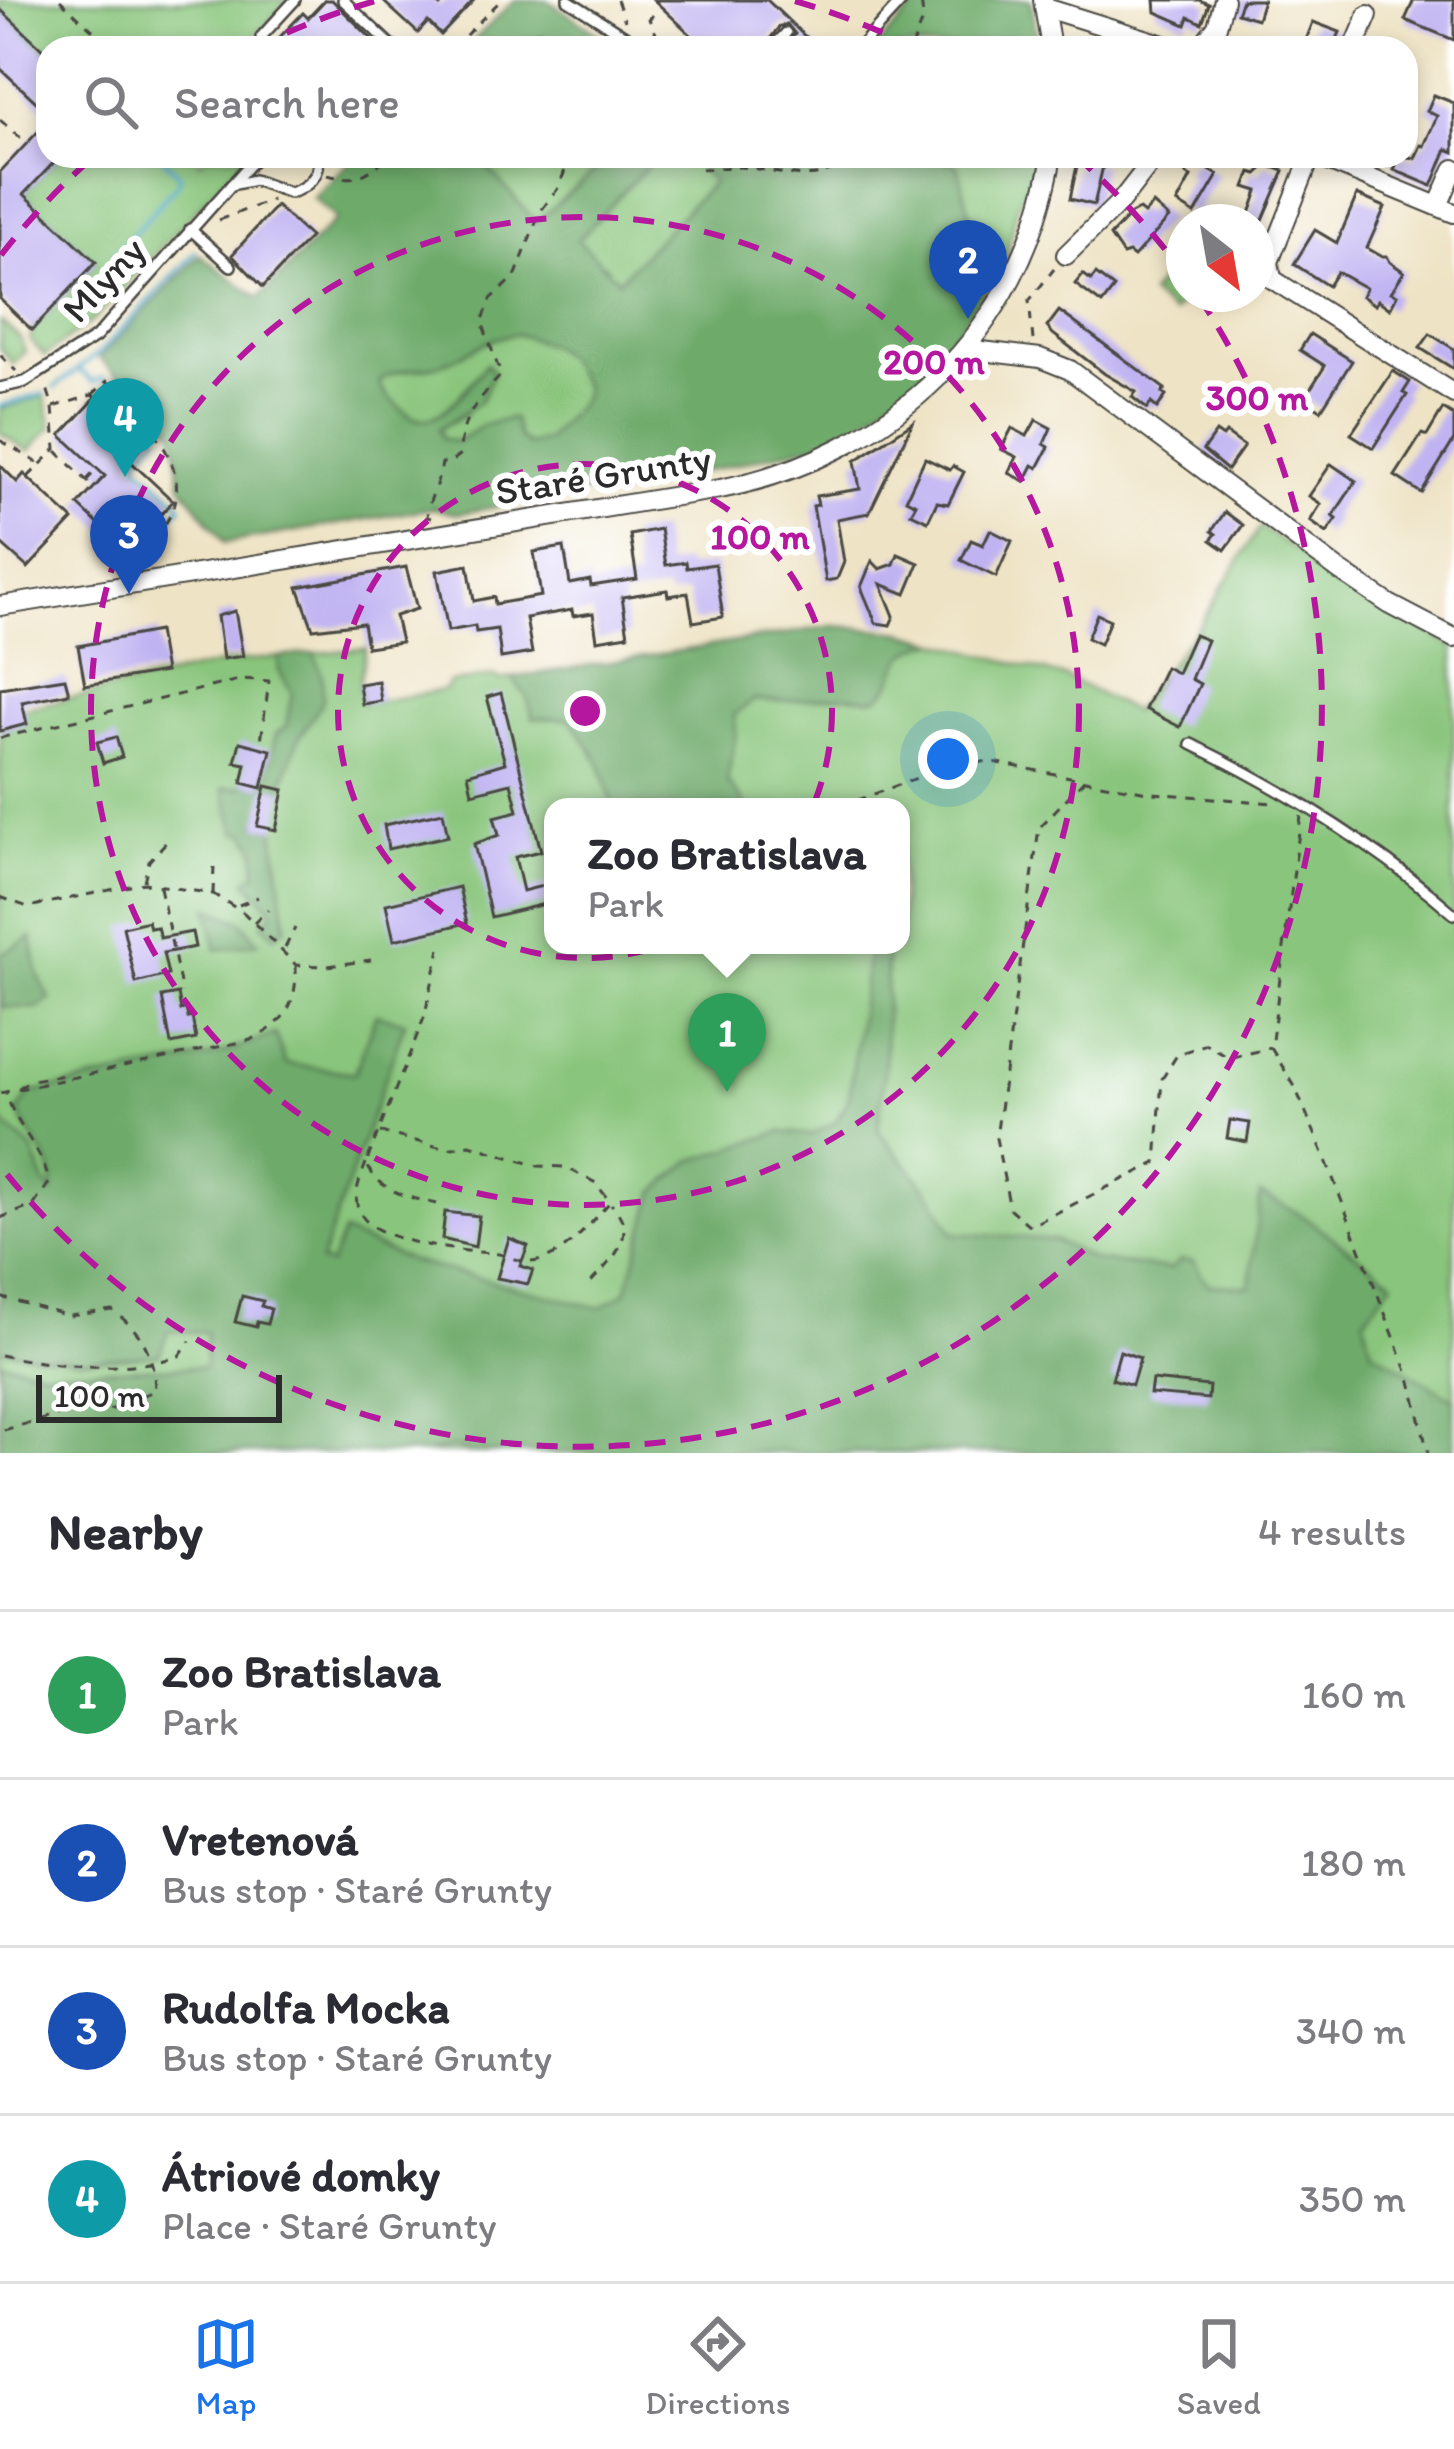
<!DOCTYPE html>
<meta charset="utf-8">
<style>
body{margin:0;font-family:Itim,sans-serif;background:#f2f2f3;color:#2b2b33}
.compass{position:absolute;left:1166px;top:204px;width:108px;height:108px;border-radius:50%;background:#fff;box-shadow:0 6px 18px #0003;rotate:149deg}
.scale{position:absolute;left:36px;bottom:30px;width:246px;box-sizing:border-box;padding-left:12px;border:6px solid #2b2b2b;border-top:0;font-size:33px;line-height:42px;white-space:nowrap;color:#2b2b2b;-webkit-text-stroke:9px #fff;paint-order:stroke}
.you{position:absolute;left:948px;top:759px;width:42px;height:42px;margin:-30px;border:9px solid #fff;border-radius:50%;background:#1a73e8;box-shadow:0 0 0 18px #1a73e833}
.badge{display:grid;place-items:center;width:78px;height:78px;border-radius:50%;background:#1a73e8;color:#fff;font-size:39px;font-weight:700}
.pin{position:absolute;translate:-50% -99px;filter:drop-shadow(0 3px 6px #0008)}
.pin::after{content:'';position:absolute;top:63px;width:42px;height:36px;background:inherit;clip-path:polygon(0 0,100% 0,50% 100%)}
.popup{position:absolute;left:544px;top:798px;width:366px;height:156px;box-sizing:border-box;display:grid;place-content:center;border-radius:24px;background:#fff;filter:drop-shadow(0 3px 9px #0005);font-size:39px;white-space:nowrap;color:#7c7c81}
.popup b{font-size:45px;color:#2b2b33}
.popup::after{content:'';position:absolute;left:50%;top:100%;margin-left:-24px;border:24px solid transparent;border-top-color:#fff}
.list{margin:0;padding:0;list-style:none}
h2{display:flex;justify-content:space-between;align-items:center;height:156px;margin:0;padding:0 48px;font-size:51px}
h2 small{font-size:39px;font-weight:400;color:#7c7c81}
.list li{display:grid;grid-template-columns:78px 1fr auto;gap:36px;align-items:center;box-sizing:border-box;height:168px;padding:0 48px;border-top:3px solid #e1e1e2}
.list b{display:block;font-size:45px;white-space:nowrap}
.list p{margin:0;font-size:39px;white-space:nowrap;color:#7c7c81}
.list em{font-size:39px;font-style:normal;color:#7c7c81}
.icon{flex:none;width:66px;height:66px;fill:none;stroke:currentColor;stroke-width:2;stroke-linecap:round;stroke-linejoin:round}
.map{position:relative;flex:none;width:1454px;height:1453px;overflow:hidden}
.search{position:absolute;background:#fff;box-shadow:0 6px 18px #0003;left:36px;right:36px;top:36px;height:132px;display:flex;align-items:center;gap:30px;box-sizing:border-box;padding:0 42px;border-radius:36px;color:#7c7c81;font-size:45px}
.sheet{height:828px;background:#fff}
nav{display:flex;justify-content:space-around;align-items:center;box-sizing:border-box;height:168px;border-top:3px solid #e1e1e2;background:#fff;font-size:33px;color:#7c7c81}
nav a{display:grid;justify-items:center;gap:6px}
nav .on{color:#1a73e8}
.map>svg:first-child{display:block}
.green{fill:#89c57b;stroke:#5a7853;stroke-width:3;fill-rule:evenodd}
.forest{fill:#6eaa6b;stroke:#4c6a4b;stroke-width:3;fill-rule:evenodd}
.lines{fill:none;stroke-linecap:round;stroke-linejoin:round}
.stream{stroke:#48a7c7;stroke-width:4.5}
.building{fill:#c0b3f2}
.lane-casing{stroke:#484742;stroke-width:14}
.street-casing{stroke:#484742;stroke-width:22}
.path{stroke:#484742;stroke-width:3;stroke-dasharray:9 9;stroke-linecap:butt}
.lane{stroke:#fff;stroke-width:9}
.street{stroke:#fff;stroke-width:18}
.ring{fill:none;stroke:#b5179e;stroke-width:6;stroke-dasharray:21 15}
.labels{text-anchor:middle;stroke-width:12;stroke-linejoin:round;paint-order:stroke}
.street-label{font-size:39px;fill:#2b2b2b;stroke:#fff}
.centre{fill:#b5179e;stroke:#fff;stroke-width:6}
.ring-label{font-size:36px;text-anchor:middle;font-weight:bold;fill:#b5179e;stroke:#fff;stroke-width:12;stroke-linejoin:round;paint-order:stroke}
</style>
<div class="map">
<svg width="1454" height="1453" viewBox="0 0 1454 1453">
<rect width="100%" height="100%" fill="#fff"/>
<filter id="ink" filterUnits="userSpaceOnUse"><feTurbulence type="fractalNoise" baseFrequency=".00833" numOctaves="2"/><feDisplacementMap in="SourceGraphic" scale="24" xChannelSelector="R" yChannelSelector="G"/><feConvolveMatrix kernelMatrix="1 2 1 2 8 2 1 2 1" color-interpolation-filters="sRGB"/></filter>
<filter id="wash" filterUnits="userSpaceOnUse"><feTurbulence type="fractalNoise" baseFrequency=".004" numOctaves="4" result="noise"/><feDisplacementMap in="SourceGraphic" scale="48" xChannelSelector="R" yChannelSelector="G"/><feGaussianBlur stdDeviation="2.7" result="paint"/><feColorMatrix in="noise" values="0 0 0 0 0 0 0 0 0 0 0 0 0 0 0 0 0 1.4 0 .05"/><feComposite in="paint" operator="in"/></filter>
<g filter="url(#wash)">
<rect width="100%" height="100%" fill="#eee3c5"/>
<g class="green">
<path d="M0,0H289L251,40L250,48H140L124,34L110,48H48V54L0,9Z"/>
<path d="M60,156H193L200,162L207,156H246L96,318L45,356L30,340L32,330L96,262L24,194Z"/>
<path d="M482,156H612L536,223L479,158Z"/>
<path d="M657,156H687L713,181L619,280L577,241Z"/>
<path d="M932,156H1037L1017,208L1005,265L971,221L958,165Z"/>
<path d="M1180,257L1184,260V294H1188L1173,313L1150,294Z"/>
<path d="M0,321L20,338L25,352L13,364L0,348Z"/>
<path d="M516,334C561,347 562,349 585,389C581,411 559,419 548,440L528,445L483,425L457,442L443,439L439,429L466,414L487,364C466,385 437,439 404,411C393,402 384,395 379,382C393,368 416,371 434,366C464,358 484,337 516,334Z"/>
<path d="M45,396L52,427L29,451L0,433V409Z"/>
<path d="M1260,527L1349,587L1454,647V1453H0V731L26,724L23,709L224,663L366,648L359,684L362,704L445,690L448,683L494,676L500,680L834,626L902,632L1065,677L1133,711L1200,624ZM553,807H901V945H553Z"/>
</g>
<g class="forest">
<path d="M515,0H547L621,48H466Z"/>
<path d="M921,0H1031L1039,48H876Z"/>
<path d="M356,156H482L480,159L536,222L612,156H657L578,240L619,280L713,182L687,156H932L958,165L971,221L1005,265L924,375L840,438L716,469L456,514L433,508L225,543L181,484L174,431L99,358L200,255L259,298L336,219L313,198ZM516,334C561,347 562,349 585,389C582,411 559,419 548,440L528,445L519,438L513,418L483,425L457,442L443,439L439,429L481,401L493,372L487,363C468,385 436,439 404,411C394,402 384,396 379,382C393,368 416,371 434,366C464,358 484,337 516,334Z"/>
<path d="M834,626L902,632L938,642C885,649 904,681 878,697C870,701 858,696 850,696C816,696 788,704 754,700L734,715L736,733L727,781L747,807H614L599,762L571,719L533,718L527,697L512,678Z"/>
<path d="M314,653L322,676L323,700L298,740L281,789L257,825L274,830L286,926L275,936L262,923L273,913L271,908L246,880L256,874V849L246,833L236,832L223,788L240,787L242,783L262,787L276,734L286,726L292,693L279,671L278,657Z"/>
<path d="M208,908L241,921L258,942L217,950Z"/>
<path d="M32,937L38,975L50,999L38,1008L2,1007L0,955Z"/>
<path d="M869,945H887L885,1067L878,1130L931,1194L953,1233L1054,1240L1094,1260L1170,1269L1182,1260L1194,1262L1207,1284L1250,1286L1260,1194L1300,1214L1393,1281L1364,1319L1372,1350L1454,1399V1453H473L453,1447L423,1453H0V1361L46,1371L205,1367L206,1332L168,1331L159,1355L79,1360L0,1350V1120L33,1150L45,1184L52,1192C58,1156 26,1141 19,1110L30,1093L218,1055L275,1034L286,1064L355,1073L376,1014L405,1022L320,1262L330,1265L343,1233L413,1262L600,1308L626,1292L655,1192L691,1161L781,1132L811,1135L836,1122L849,1097Z"/>
</g>
<g class="lines">
<g class="stream">
<path d="M113,257L179,182V175L161,157"/>
<path d="M79,370L93,382L103,377L157,431L158,436L137,459L138,464L180,503L181,507L133,554"/>
<path d="M54,388L100,352L196,252"/>
<path d="M0,406L44,394"/>
</g>
</g>
<g id="blocks">
<g class="building">
<path d="M325,0H332L381,48H280L286,42L280,37L303,13L308,18Z"/>
<path d="M382,0H434L440,6L446,0H474L441,35L428,22L418,33Z"/>
<path d="M654,0H767L817,48H784L795,34L787,24L779,27L763,48H705Z"/>
<path d="M1155,0H1199L1209,4L1202,23L1189,17L1186,25L1156,12Z"/>
<path d="M1242,0H1263L1257,19L1237,13Z"/>
<path d="M1414,0H1454V40L1405,20Z"/>
<path d="M0,9L48,54V113L0,68Z"/>
<path d="M1313,22L1340,32L1333,48H1303Z"/>
<path d="M1434,95L1454,103V152L1447,149L1432,186L1394,170L1400,156L1415,158L1421,145L1424,146L1437,116L1427,111Z"/>
<path d="M48,121V156H60L24,194L96,262L32,330L0,299V172Z"/>
<path d="M1078,161L1103,166L1094,205L1070,199Z"/>
<path d="M1194,161L1218,175L1195,214L1177,203L1191,177L1186,174Z"/>
<path d="M1267,165L1284,171L1262,222H1247L1258,191L1245,187L1251,172L1257,174Z"/>
<path d="M1357,195L1385,207L1367,248L1381,256H1387L1390,262L1404,272L1391,292L1397,295L1390,309L1378,300L1375,305L1362,296L1366,288L1337,272L1328,286L1294,264L1315,230L1337,243Z"/>
<path d="M1153,204L1169,218L1134,257L1129,253L1123,255L1110,236L1131,214L1139,210L1144,214Z"/>
<path d="M276,206L310,237L263,287L232,255Z"/>
<path d="M1083,274L1091,280L1096,274L1114,288L1102,304L1075,284Z"/>
<path d="M1059,311L1165,389L1162,393L1166,396L1157,408L1151,403L1147,409L1132,397L1136,392L1105,374L1053,334L1047,327Z"/>
<path d="M1310,334L1352,361L1321,410L1304,399L1325,366L1300,350Z"/>
<path d="M1430,334L1454,349V369L1420,348Z"/>
<path d="M1393,371L1410,382L1403,393L1407,395L1373,448L1351,434Z"/>
<path d="M107,386L156,432L129,460L173,501L127,551L78,505L105,476L61,435Z"/>
<path d="M1443,409L1454,416V440L1421,493L1395,476L1422,434L1427,436Z"/>
<path d="M1036,420L1051,428L1044,444L1049,447L1038,468L1033,465L1025,481L1009,473L1017,457L1001,449L1012,428L1027,436Z"/>
<path d="M913,422L869,513L837,519L844,562L837,579L826,581L813,506L818,505L816,496L860,489L855,461Z"/>
<path d="M1216,432L1223,437L1226,433L1244,446L1227,470L1203,450Z"/>
<path d="M925,458L950,470L953,466L964,472L948,504L937,502L928,521L911,513L916,504L906,499Z"/>
<path d="M1331,464L1356,481L1333,516L1337,519L1327,533L1310,521L1321,504L1309,496Z"/>
<path d="M0,465L17,482L24,474L73,520L28,568L0,543Z"/>
<path d="M1225,512L1243,525L1225,550L1211,540L1216,534L1212,531Z"/>
<path d="M660,529L666,565L686,562L687,568L715,564L723,617L693,622L688,593L668,596L667,590L622,597L628,635L597,640L593,613L573,616L572,610L526,618L532,653L501,658L497,629L476,632L475,626L448,631L437,571L468,565L474,601L494,597L495,604L541,596L534,552L564,547L570,584L590,580L591,586L637,579L630,535Z"/>
<path d="M990,530L1012,541L996,577L961,560L971,540L983,545Z"/>
<path d="M898,554L919,563L906,594L881,584L894,616L890,625L876,623L861,587L872,561L880,569L894,564Z"/>
<path d="M406,567L417,609L395,616L401,642L367,647L363,623L313,629L298,587Z"/>
<path d="M235,611L243,656L223,659L217,616Z"/>
<path d="M1097,614L1110,620L1100,644L1087,638Z"/>
<path d="M158,631L165,672L85,685L78,646Z"/>
<path d="M1194,635L1207,640L1191,679L1200,684L1180,727L1145,709L1165,667L1177,673Z"/>
<path d="M65,678L69,693L22,702L27,724L0,731V688Z"/>
<path d="M378,681L381,701L362,704L359,684Z"/>
<path d="M501,693L541,851L515,857L523,891L550,884L553,902L491,917L474,844L499,835L494,817L518,811L511,783L472,793L468,774L505,763L487,697Z"/>
<path d="M116,737L122,757L103,763L97,742Z"/>
<path d="M240,742L271,750L262,788L242,783L246,764L235,762Z"/>
<path d="M266,786L284,790L276,830L257,826Z"/>
<path d="M443,812L448,836L388,849L384,825Z"/>
<path d="M459,887L467,923L394,940L386,904Z"/>
<path d="M148,921L150,928L157,927L160,938L192,932L195,947L163,953L168,975L136,983L123,927Z"/>
<path d="M178,994L181,1010L186,1008L188,1018L192,1017L196,1039L171,1044L162,997Z"/>
<path d="M1230,1120L1250,1123L1247,1142L1227,1138Z"/>
<path d="M445,1212L479,1216L475,1247L442,1239Z"/>
<path d="M509,1238L528,1246L520,1266L533,1270L528,1284L497,1278Z"/>
<path d="M242,1296L263,1301L261,1306L271,1309L267,1324L257,1322L256,1327L235,1322Z"/>
<path d="M1120,1351L1140,1358L1132,1385L1112,1379Z"/>
<path d="M1152,1380L1209,1386L1208,1399L1150,1394Z"/>
</g>
</g>
</g>
<g filter="url(#ink)">
<use href="#blocks" fill-opacity="0" stroke="#484742" stroke-width="3"/>
<g class="lines">
<defs>
<g id="lane">
<path d="M343,0L394,48"/>
<path d="M568,0L644,48"/>
<path d="M261,37L295,0"/>
<path d="M772,48L786,33"/>
<path d="M859,48L903,0"/>
<path d="M231,185L254,180L290,193C308,187 321,176 318,156"/>
<path d="M190,229L231,266"/>
<path d="M0,388L25,382L96,337L257,156"/>
<path d="M1191,744C1285,790 1375,845 1454,914"/>
</g>
<g id="street">
<path d="M1043,0L1051,48"/>
<path d="M1046,8L1174,48"/>
<path d="M1200,48L1217,26L1224,0"/>
<path d="M1354,48L1368,15"/>
<path d="M1311,156L1269,262L1272,279L1454,394"/>
<path d="M1316,156L1454,213"/>
<path d="M1438,206L1454,169"/>
<path d="M1066,255L1121,201L1156,156"/>
<path d="M965,349L1040,358L1070,370L1340,571L1389,604L1454,638"/>
<path d="M0,606L720,489C893,455 1022,332 1052,156"/>
</g>
</defs>
<use href="#lane" class="lane-casing"/>
<use href="#street" class="street-casing"/>
<g class="path">
<path d="M60,0L111,47"/>
<path d="M617,0L625,21"/>
<path d="M653,15L649,19L663,48"/>
<path d="M453,48L501,0"/>
<path d="M504,48C527,28 544,22 565,48"/>
<path d="M912,48L923,17L921,0"/>
<path d="M0,120L27,144"/>
<path d="M694,156L705,168"/>
<path d="M150,163L156,156"/>
<path d="M701,169C714,169 727,167 740,167C778,169 821,191 849,156"/>
<path d="M327,175C355,182 367,176 388,156"/>
<path d="M219,220L272,200"/>
<path d="M1033,340L1029,301L1054,269"/>
<path d="M0,355L16,371"/>
<path d="M92,395L107,381C136,411 186,455 175,503C169,527 144,548 129,566"/>
<path d="M54,407L92,395L96,398"/>
<path d="M0,440L38,463"/>
<path d="M57,451L94,488"/>
<path d="M28,477L56,449L53,407L46,385"/>
<path d="M86,481L97,469"/>
<path d="M431,518L427,517C428,500 439,483 442,463H449L460,455C460,418 477,402 501,375L482,322L491,299L515,277L540,212L559,187L570,156"/>
<path d="M0,738L243,679L269,681L261,741"/>
<path d="M1084,780L1039,828L996,1138L1010,1209L1030,1226L1156,1163L1162,1079L1177,1055L1206,1044L1229,1058L1271,1048"/>
<path d="M840,807L935,771L988,761L1152,793L1274,803"/>
<path d="M1301,816L1271,1048L1294,1085L1324,1155L1411,1381L1428,1453"/>
<path d="M144,881L149,861L169,839"/>
<path d="M160,887L182,993"/>
<path d="M213,894L214,866"/>
<path d="M0,897L28,907L144,883L213,894L244,913L296,965L328,966L371,960"/>
<path d="M239,905L258,897"/>
<path d="M254,923L268,910"/>
<path d="M285,948L295,928"/>
<path d="M19,1088L31,1080L64,1075L70,1079"/>
<path d="M0,1093L251,1040C285,1024 297,1004 296,966"/>
<path d="M366,1163C360,1180 350,1198 362,1216C381,1244 461,1251 493,1253C505,1254 518,1262 529,1262C563,1261 589,1224 610,1202L596,1183L565,1167L538,1166L470,1145L447,1149L380,1132"/>
<path d="M437,1204C408,1197 380,1193 366,1163L424,1018L440,949"/>
<path d="M0,1218L33,1206L49,1183C43,1148 14,1126 6,1092"/>
<path d="M591,1282C614,1258 640,1234 611,1204"/>
<path d="M0,1297L69,1316L112,1310C142,1332 154,1352 155,1391L122,1402L113,1409L72,1411L0,1431"/>
<path d="M0,1355C52,1366 128,1373 179,1356L190,1341"/>
</g>
<use href="#lane" class="lane"/>
<use href="#street" class="street"/>
</g>
</g>
<g class="ring">
<circle cx="585" cy="711" r="247"/>
<circle cx="585" cy="711" r="494"/>
<path d="M1 255A741 741 0 0 1 94 156M254 48A741 741 0 0 1 375 1M795 1A741 741 0 0 1 916 48M1076 156A741 741 0 0 1 1181 270M1199 297A741 741 0 0 1 1 1167"/>
</g>
<g class="labels">
<g class="street-label">
<text transform="translate(103 279) rotate(-47)" y="14">Mlyny</text>
<text transform="translate(603 474) rotate(-9)" y="14">Staré Grunty</text>
</g>
</g>
<circle cx="585" cy="711" r="18" class="centre"/>
<g class="ring-label">
<text x="934" y="374">200 m</text>
<text x="1257" y="410">300 m</text>
<text x="760" y="549">100 m</text>
</g>
</svg>
<svg class="compass" viewBox="-18 -18 36 36"><path d="M0-13l5 13h-10z" fill="#e53935"/><path d="M0 13l5-13h-10z" fill="#7c7c81"/></svg>
<div class="scale">100 m</div>
<div class="you"></div>
<div class="pin badge" style="left:727px;top:1092px;background:#2e9e5b">1</div>
<div class="popup"><b>Zoo Bratislava</b>Park</div>
<div class="pin badge" style="left:968px;top:319px;background:#1a4fb4">2</div>
<div class="pin badge" style="left:129px;top:594px;background:#1a4fb4">3</div>
<div class="pin badge" style="left:125px;top:477px;background:#0f9aa8">4</div>
<div class="search"><svg class="icon" aria-label="search" viewBox="0 0 24 24"><circle cx="10" cy="10" r="6"/><path d="M15 15l6 6"/></svg>Search here</div>
</div>
<section class="sheet">
<h2>Nearby<small>4 results</small></h2>
<ul class="list">
<li><span class="badge" style="background:#2e9e5b">1</span><div><b>Zoo Bratislava</b><p>Park</p></div><em>160 m</em></li>
<li><span class="badge" style="background:#1a4fb4">2</span><div><b>Vretenová</b><p>Bus stop · Staré Grunty</p></div><em>180 m</em></li>
<li><span class="badge" style="background:#1a4fb4">3</span><div><b>Rudolfa Mocka</b><p>Bus stop · Staré Grunty</p></div><em>340 m</em></li>
<li><span class="badge" style="background:#0f9aa8">4</span><div><b>Átriové domky</b><p>Place · Staré Grunty</p></div><em>350 m</em></li>
</ul>
</section>
<nav>
<a class="on"><svg class="icon" aria-label="map" viewBox="0 0 24 24"><path d="M3 6l6-2 6 2 6-2v14l-6 2-6-2-6 2zM9 4v14M15 6v14"/></svg>Map</a>
<a><svg class="icon" aria-label="directions" viewBox="0 0 24 24"><path d="M12 3l9 9-9 9-9-9zM9 14v-3h6M13 9l2 2-2 2"/></svg>Directions</a>
<a><svg class="icon" aria-label="saved" viewBox="0 0 24 24"><path d="M7 4h10v16l-5-4-5 4z"/></svg>Saved</a>
</nav>
